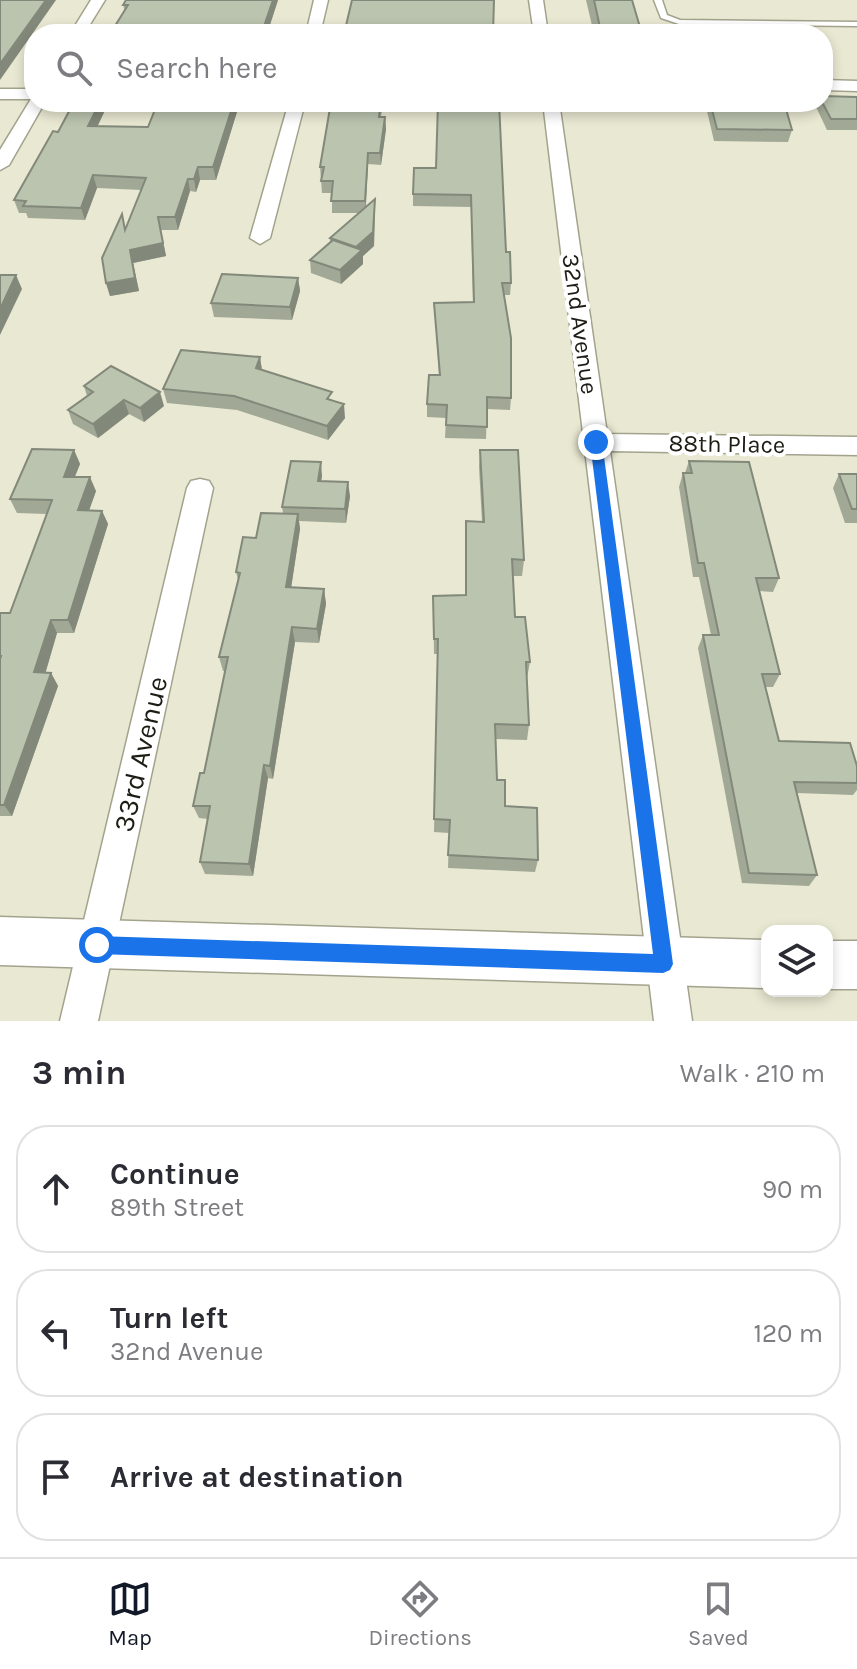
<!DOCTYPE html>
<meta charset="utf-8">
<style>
body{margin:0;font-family:Karla,sans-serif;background:#f2f2f3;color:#2b2b33}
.controls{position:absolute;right:24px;bottom:24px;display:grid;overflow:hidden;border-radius:16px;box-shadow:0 4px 12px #0003}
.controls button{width:72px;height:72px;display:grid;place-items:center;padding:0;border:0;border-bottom:2px solid #e1e1e2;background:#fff;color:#2b2b33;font:40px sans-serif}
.stop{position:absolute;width:24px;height:24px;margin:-18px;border:6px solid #1a73e8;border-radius:50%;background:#fff}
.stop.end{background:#1a73e8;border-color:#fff;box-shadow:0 2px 8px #0008}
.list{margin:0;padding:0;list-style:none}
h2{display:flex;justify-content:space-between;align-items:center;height:104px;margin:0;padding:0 32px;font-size:34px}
h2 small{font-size:26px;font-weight:400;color:#7c7c81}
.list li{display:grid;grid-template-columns:52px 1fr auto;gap:24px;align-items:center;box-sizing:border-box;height:128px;margin:0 16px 16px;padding:0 16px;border:2px solid #e1e1e2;border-radius:32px}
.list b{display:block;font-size:30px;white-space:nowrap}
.list p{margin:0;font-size:26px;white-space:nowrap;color:#7c7c81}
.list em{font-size:26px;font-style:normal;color:#7c7c81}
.icon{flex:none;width:44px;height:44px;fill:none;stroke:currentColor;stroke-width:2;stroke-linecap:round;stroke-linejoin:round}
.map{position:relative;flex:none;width:857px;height:1021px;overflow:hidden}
.search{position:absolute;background:#fff;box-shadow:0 4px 12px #0003;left:24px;right:24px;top:24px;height:88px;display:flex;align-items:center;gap:20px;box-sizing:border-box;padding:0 28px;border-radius:32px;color:#7c7c81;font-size:30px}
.sheet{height:536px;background:#fff}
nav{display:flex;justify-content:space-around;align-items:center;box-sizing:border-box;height:112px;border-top:2px solid #e1e1e2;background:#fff;font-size:22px;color:#7c7c81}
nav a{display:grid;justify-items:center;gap:4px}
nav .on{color:#111827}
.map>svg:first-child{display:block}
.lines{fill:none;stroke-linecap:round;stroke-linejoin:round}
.service-casing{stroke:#a3a38d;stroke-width:3}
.minor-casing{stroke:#a3a38d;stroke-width:3}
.tertiary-casing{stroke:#a3a38d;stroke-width:3}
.service{fill:#fff;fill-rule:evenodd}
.minor{fill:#fff;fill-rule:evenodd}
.tertiary{fill:#fff;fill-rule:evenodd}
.wall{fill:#a1a996}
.shaded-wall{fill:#83897a}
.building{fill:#bbc4af;stroke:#83897a;stroke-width:2}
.route{fill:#1a73e8}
.labels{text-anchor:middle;stroke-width:8;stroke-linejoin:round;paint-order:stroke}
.street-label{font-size:24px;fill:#1e1d15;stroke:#fff}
.near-street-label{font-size:28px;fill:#1e1d15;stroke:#fff}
</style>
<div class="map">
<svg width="857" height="1021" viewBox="0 0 857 1021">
<rect width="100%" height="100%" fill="#e9e8d2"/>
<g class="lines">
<defs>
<path id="service" d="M654,0H662L667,15L680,20L857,22V26L679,24L661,18Z"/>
<g id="minor">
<path d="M91,0H105L84,34H70Z"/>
<path d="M314,0H328L320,34H306Z"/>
<path d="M529,0H543L548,34H534Z"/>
<path d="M823,80L857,81V91L823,90Z"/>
<path d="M0,89H34V102H45L9,165L0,170V150L31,99H0Z"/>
<path d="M289,102H305L270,238L260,244L250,238Z"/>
<path d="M543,102H559L607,434L857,437V455L610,451L692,1021H654Z"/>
<path d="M200,479L209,481L213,488L98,1021H60L187,488L191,481Z"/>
</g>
<g id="tertiary">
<path d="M0,917L767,940V988L0,965Z"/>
<rect x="827" y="941" width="30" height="48"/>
</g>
</defs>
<use href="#service" class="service-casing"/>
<use href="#minor" class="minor-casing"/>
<use href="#tertiary" class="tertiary-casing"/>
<use href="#service" class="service"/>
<use href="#minor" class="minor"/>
<use href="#tertiary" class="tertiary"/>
</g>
<g class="wall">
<path d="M126,0H278L267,34H110L125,11L123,5Z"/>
<path d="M586,0H632L642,34H594Z"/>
<path d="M857,97V130H827L816,107L818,102Z"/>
<path d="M240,102L216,180H200L196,192L190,191L178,230H161L166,256L133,263L139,291L110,296L106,283L141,190L97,188L85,220L28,218L26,213H19L14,200L58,132L97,126L148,127Z"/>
<path d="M383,102L381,117H385L386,129L381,165L368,164L366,206L375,212L374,246L363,256V264L341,284L311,273L310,260L330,242V238L358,213H332V193H322L320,167Z"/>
<path d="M438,102L506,252L511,283L510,295H504L511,398L510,410L487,409L486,439L445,438L446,418L427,417V404L439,375L434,303L473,302L471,207L413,206V194L436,168Z"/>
<path d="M709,102H784L792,130L788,142L714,141L707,111Z"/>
<path d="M298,278L300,291L292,320L214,317L211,303Z"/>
<path d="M260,357L262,370L333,400L345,418L328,440L237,410L167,403L163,389Z"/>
<path d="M84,386L164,406L144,422L129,414L98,438L73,424L68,410L87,396Z"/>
<path d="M74,450L80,464L75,477L96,491L89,511H102L108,524L74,633H57L45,673H51L58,686L12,816H0V613H10L47,514L17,513L10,499Z"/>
<path d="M480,450L524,560L522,576H513L515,617L530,662L527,678L529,725L527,740L496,739L497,780L505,806L538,860L535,872L448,868L449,833L434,832L438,654H434L433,596L465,595L466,521L482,522L479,467Z"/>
<path d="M689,461L779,578L773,592L759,591L780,674L773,687H765L779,741L857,766V790L853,795L797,793L817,875L809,886L742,883L698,648L703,635H711L699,577H693L679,487L683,473H685Z"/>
<path d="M839,474H857V523H845L833,488Z"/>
<path d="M322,476L321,481L350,496L346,523L299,521L300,529L291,587L324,589L326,604L319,643L295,642L273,779L268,778L253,876L205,874L200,862L208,819L199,818L193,806L204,773L225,671H223L219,657L238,580L236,572L256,538L283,513L282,507Z"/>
</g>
<g class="shaded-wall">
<path d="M46,0H56L0,80V64Z"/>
<path d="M273,0H278L267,34H264L263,29Z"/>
<path d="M100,102H109L92,138L88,126Z"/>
<path d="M234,102H240L216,180L213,167Z"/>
<path d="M385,117L386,129L381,165L380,153Z"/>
<path d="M368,153V164L365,213V201Z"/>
<path d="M198,167L200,180L196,192L194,179Z"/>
<path d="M93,175L97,188L85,220L81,208Z"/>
<path d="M188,179L190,191L178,230L175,217Z"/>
<path d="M375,199L374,246L363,256V264L341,284L340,270L356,247Z"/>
<path d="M158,217L166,256L133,263L139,291L110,296L106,283L130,250Z"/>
<path d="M16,275L22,289L0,335V309Z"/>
<path d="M298,278L300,291L292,320L290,307Z"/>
<path d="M260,357L262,371L256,368Z"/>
<path d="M160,392L164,406L144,422L140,408Z"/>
<path d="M124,400L129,414L98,438L93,424Z"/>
<path d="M344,404L345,418L328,440L327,426Z"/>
<path d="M74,450L80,464L69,490L64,477Z"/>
<path d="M321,462L322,476L319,495L318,481Z"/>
<path d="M90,477L96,491L84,524L78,510Z"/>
<path d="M348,482L350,496L346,523L345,509Z"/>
<path d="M102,511L108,524L74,633L68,620Z"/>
<path d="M298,514L300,529L289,602L286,587Z"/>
<path d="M324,589L326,604L319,643L317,629Z"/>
<path d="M51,620L57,633L42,685L34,672Z"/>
<path d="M292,627L295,642L273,779L270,766Z"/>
<path d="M51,673L58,686L12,816L4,805Z"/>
<path d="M264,765L268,778L253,876L249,864Z"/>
</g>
<g class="building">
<path d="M0,0H46L0,64Z"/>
<path d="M126,0H273L263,29H260L258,34H110L128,5H123Z"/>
<path d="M352,0H494L493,34H344Z"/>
<path d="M594,0H632L642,34H611L610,32H601Z"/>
<path d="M823,96L857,97V119H831L822,102Z"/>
<path d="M74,102H100L88,126L148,127L158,102H234L213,167H198L194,179H188L175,217H158L163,243L130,250L135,278L106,283L102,258L122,214L125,230L146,178L93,175L81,208L23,206L26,201L14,200L53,131L58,132Z"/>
<path d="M331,102H381L379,117H385L380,153H368L365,201H331L333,181H321L324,167H320Z"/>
<path d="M438,102H499L506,252H510L511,283H502L511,338V398L487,397V427L446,425L447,405L427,404L429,375H440L434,303L474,302L471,195L413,194L414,168H436Z"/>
<path d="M710,102H784L792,130L717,129Z"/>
<path d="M375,199L373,232L356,247L330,238Z"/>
<path d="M333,240L362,250L340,270L310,260Z"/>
<path d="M222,274L298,278L290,307L211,303Z"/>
<path d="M0,275H16L0,309Z"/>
<path d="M181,350L260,357L256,368L332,392L327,399L344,404L327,426L234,396L163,389Z"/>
<path d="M111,366L160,392L140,408L124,400L93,424L68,410L93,392L84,386Z"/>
<path d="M32,449L74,450L64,477H90L78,510L102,511L68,620H51L34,672L51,673L4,805H0V659L1,656H0V613H10L52,500L10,499Z"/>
<path d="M480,450H518L524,560L512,559L515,617H525L530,662H526L529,725L495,724L497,780H505V806L537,808L538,860L448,855L450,820L434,819L438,639H434L433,596L466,595V521L484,522Z"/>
<path d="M291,461L321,462L318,481L348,482L345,509L282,507Z"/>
<path d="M689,461L749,462L779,578H756L780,674H762L779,741L850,743L857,766V783L794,782L817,875L749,873L703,635H719L704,563H698L683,473H692Z"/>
<path d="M839,474H857V509H852Z"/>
<path d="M261,513L298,514L286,587L324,589L317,629L292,627L270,766L264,765L249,864L200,862L210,806H193L200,773H204L228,657H219L240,573L236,572L243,537L256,538Z"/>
</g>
<path class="route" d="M596,437L602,442L673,964L670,970L663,973L97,954L90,952L88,945L90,939L97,936L653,954L590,442Z"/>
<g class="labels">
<g class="street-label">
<text transform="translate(580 324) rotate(82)" y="8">32nd Avenue</text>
<text transform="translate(727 444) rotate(1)" y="8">88th Place</text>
</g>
<g class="near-street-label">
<text transform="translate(140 754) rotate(-77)" y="10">33rd Avenue</text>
</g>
</g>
</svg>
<div class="controls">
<button><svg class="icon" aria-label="layers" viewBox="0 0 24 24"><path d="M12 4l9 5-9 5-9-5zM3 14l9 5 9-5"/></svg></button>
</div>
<div class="stop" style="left:97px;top:945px"></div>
<div class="stop end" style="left:596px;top:442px"></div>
<div class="search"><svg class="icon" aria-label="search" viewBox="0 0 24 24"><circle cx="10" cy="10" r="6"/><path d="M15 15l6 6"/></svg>Search here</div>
</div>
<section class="sheet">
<h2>3 min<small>Walk · 210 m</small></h2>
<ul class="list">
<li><svg class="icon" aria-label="ahead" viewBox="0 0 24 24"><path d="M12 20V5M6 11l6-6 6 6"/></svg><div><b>Continue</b><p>89th Street</p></div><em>90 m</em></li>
<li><svg class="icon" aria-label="left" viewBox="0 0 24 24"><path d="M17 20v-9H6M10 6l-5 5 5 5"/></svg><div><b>Turn left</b><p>32nd Avenue</p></div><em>120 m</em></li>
<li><svg class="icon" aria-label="arrive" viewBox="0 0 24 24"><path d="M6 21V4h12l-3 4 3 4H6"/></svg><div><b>Arrive at destination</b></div></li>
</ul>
</section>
<nav>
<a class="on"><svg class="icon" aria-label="map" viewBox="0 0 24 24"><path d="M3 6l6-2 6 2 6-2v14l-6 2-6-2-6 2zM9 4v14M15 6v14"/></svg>Map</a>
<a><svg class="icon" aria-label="directions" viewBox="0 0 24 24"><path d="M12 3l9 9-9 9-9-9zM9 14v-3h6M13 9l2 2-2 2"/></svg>Directions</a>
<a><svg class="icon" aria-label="saved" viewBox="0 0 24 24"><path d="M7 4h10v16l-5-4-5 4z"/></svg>Saved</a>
</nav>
